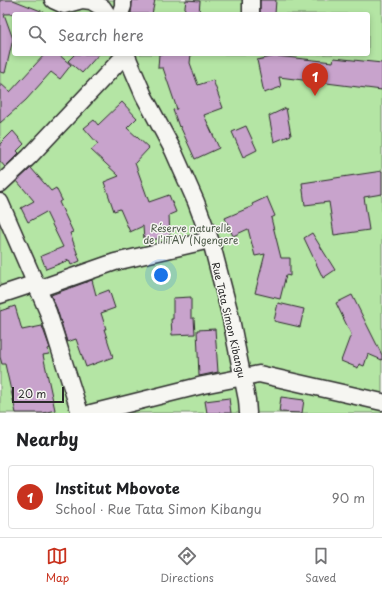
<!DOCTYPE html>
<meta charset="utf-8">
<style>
body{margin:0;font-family:"Playpen Sans",sans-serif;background:#f6f6f6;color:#202124}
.scale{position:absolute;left:12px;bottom:10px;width:52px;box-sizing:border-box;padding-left:4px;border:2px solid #2b2b2b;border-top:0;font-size:11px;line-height:14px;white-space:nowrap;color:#2b2b2b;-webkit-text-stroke:3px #f6f6f2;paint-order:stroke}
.you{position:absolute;left:161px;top:275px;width:14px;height:14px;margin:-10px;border:3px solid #fff;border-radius:50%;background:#1a73e8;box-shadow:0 0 0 6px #1a73e833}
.badge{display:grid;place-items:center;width:26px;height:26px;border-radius:50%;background:#c8321e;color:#fff;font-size:13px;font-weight:700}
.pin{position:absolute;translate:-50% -33px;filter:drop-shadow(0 1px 2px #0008)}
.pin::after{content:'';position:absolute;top:21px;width:14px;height:12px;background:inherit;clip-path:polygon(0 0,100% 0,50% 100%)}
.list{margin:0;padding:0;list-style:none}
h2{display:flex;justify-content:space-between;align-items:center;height:52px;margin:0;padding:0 16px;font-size:17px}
h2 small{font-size:13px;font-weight:400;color:#757577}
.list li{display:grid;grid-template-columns:26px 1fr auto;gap:12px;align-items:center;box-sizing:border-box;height:64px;margin:0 8px 8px;padding:0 8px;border:1px solid #e0e0e0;border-radius:4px}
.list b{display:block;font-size:15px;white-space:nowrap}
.list p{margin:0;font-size:13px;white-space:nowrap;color:#757577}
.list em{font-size:13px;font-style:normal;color:#757577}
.icon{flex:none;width:22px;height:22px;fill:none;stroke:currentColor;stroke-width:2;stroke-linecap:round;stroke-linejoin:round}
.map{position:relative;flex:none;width:382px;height:413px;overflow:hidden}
.search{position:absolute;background:#fff;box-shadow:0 2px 6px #0003;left:12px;right:12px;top:12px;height:44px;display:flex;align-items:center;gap:10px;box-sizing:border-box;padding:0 14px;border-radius:4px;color:#757577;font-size:15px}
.sheet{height:124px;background:#fff}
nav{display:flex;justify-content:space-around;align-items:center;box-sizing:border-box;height:56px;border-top:1px solid #e0e0e0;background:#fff;font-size:11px;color:#757577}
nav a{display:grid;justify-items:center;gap:2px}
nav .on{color:#c8321e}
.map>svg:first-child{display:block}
.green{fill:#b4e5a4;stroke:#708868;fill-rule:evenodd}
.building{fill:#c8a3cc;stroke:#2b2b2b}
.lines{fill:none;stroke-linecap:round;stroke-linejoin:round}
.minor-casing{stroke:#2b2b2b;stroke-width:19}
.minor{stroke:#f6f6f2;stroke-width:16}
.labels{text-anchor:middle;stroke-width:3;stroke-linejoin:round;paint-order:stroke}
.park-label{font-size:10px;fill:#4d5a49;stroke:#f6f6f2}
.street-label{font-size:10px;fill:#2b2b2b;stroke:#f6f6f2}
</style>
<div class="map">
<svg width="382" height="413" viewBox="0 0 382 413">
<rect width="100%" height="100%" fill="#f6f6f2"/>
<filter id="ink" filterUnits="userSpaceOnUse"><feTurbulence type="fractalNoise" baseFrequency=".025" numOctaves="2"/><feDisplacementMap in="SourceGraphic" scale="8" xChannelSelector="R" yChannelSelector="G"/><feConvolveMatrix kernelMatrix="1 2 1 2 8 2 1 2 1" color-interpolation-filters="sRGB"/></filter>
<g filter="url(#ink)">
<path class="green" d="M0,0H382V413H0ZM14,14H368V54H14Z"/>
<g class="building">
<path d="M0,0H13L46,13L4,14L13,39L5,73L0,72Z"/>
<path d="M132,0H155L152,14H131Z"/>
<path d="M186,0L200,1L199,14H184Z"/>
<path d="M260,0H276L275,14H260Z"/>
<path d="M45,54H58L71,65L60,79L51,72L26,100L0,123V83L10,92Z"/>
<path d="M75,54H99L82,73L68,61Z"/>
<path d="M159,54H191L190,63L198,85L213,80L223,108L204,115L219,148L195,159L180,126L179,127L173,110L177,109L163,68H158Z"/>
<path d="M276,56L333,62L334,58L382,63V90L279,77L281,87L264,93L257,60Z"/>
<path d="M122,102L137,118L127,128L149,148L135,163L149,202L169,195L176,212L169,215L170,238L144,240L143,226L130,232L120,209L114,211L104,182L119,176L91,150L98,144L84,128L94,120L98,125Z"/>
<path d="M286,108L291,135L274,142L269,116Z"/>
<path d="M246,126L257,150L243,157L232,132Z"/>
<path d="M13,131L24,144L17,151L19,153L5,167L0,161V144Z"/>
<path d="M31,168L51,191L56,188L62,200L59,202L73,232L70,233L80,261L71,265L69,260L46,269L41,256L63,247L46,212L28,222L21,208L34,201L17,181Z"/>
<path d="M382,171V194L364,197L369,230L334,235L329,202L305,205L302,183Z"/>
<path d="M267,197L275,216L271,218L281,258H290V276L286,275L280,299L255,293L265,254L255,256L248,229L233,236L225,218L253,206L252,204Z"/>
<path d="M312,233L335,270L323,278L304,238Z"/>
<path d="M92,280L96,295L109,290L115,308L101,313L106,329H104L113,357L86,367L76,339L67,342L57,309L51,295Z"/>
<path d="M352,295L382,355V360L368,354L364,366L359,364L358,368L341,361L351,334L336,303Z"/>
<path d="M191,297V318H194L195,334L172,335L171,319H173V298Z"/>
<path d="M278,303L304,309L300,327L274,321Z"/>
<path d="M15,306L22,330L42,326L50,348L48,349L49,354L43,355L55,410L43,413H16L5,364H2L0,357V311Z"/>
<path d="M215,329L218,372L199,376L197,330Z"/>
<path d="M281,397L304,400L302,413L279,412Z"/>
<path d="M229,398L231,413H207L205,401Z"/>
</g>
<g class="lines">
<defs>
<g id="minor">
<path d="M53,0L64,5L82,0L91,1L103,8L107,14"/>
<path d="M251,0V14"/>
<path d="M120,14L123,6V0"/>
<path d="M126,54L144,96L173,150L196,202L212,245L230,314L247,400L248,413"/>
<path d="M0,184L29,157L126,54"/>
<path d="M0,202L48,312L80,413"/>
<path d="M38,289L115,262L210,240"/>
<path d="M0,295L36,283"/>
<path d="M91,413L203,385L259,374L382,402"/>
</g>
</defs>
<use href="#minor" class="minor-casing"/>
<use href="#minor" class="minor"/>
</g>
</g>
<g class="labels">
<g class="park-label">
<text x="191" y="232">Réserve naturelle<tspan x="191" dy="12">de l'ITAV (Ngengere</tspan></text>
</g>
<g class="street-label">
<text transform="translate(229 320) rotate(77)" y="4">Rue Tata Simon Kibangu</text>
</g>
</g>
</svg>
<div class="scale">20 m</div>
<div class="you"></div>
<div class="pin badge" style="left:315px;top:96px">1</div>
<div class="search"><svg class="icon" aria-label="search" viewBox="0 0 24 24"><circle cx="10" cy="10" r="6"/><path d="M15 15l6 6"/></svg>Search here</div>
</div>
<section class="sheet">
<h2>Nearby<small></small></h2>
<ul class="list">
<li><span class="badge">1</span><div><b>Institut Mbovote</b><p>School · Rue Tata Simon Kibangu</p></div><em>90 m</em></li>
</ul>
</section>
<nav>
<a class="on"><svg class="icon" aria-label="map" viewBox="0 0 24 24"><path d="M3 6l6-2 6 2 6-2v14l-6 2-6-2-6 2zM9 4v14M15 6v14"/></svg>Map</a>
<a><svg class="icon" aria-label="directions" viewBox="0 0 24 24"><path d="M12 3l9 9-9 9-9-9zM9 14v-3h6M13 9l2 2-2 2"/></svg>Directions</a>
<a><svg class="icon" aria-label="saved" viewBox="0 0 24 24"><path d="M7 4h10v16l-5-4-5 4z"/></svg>Saved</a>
</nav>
